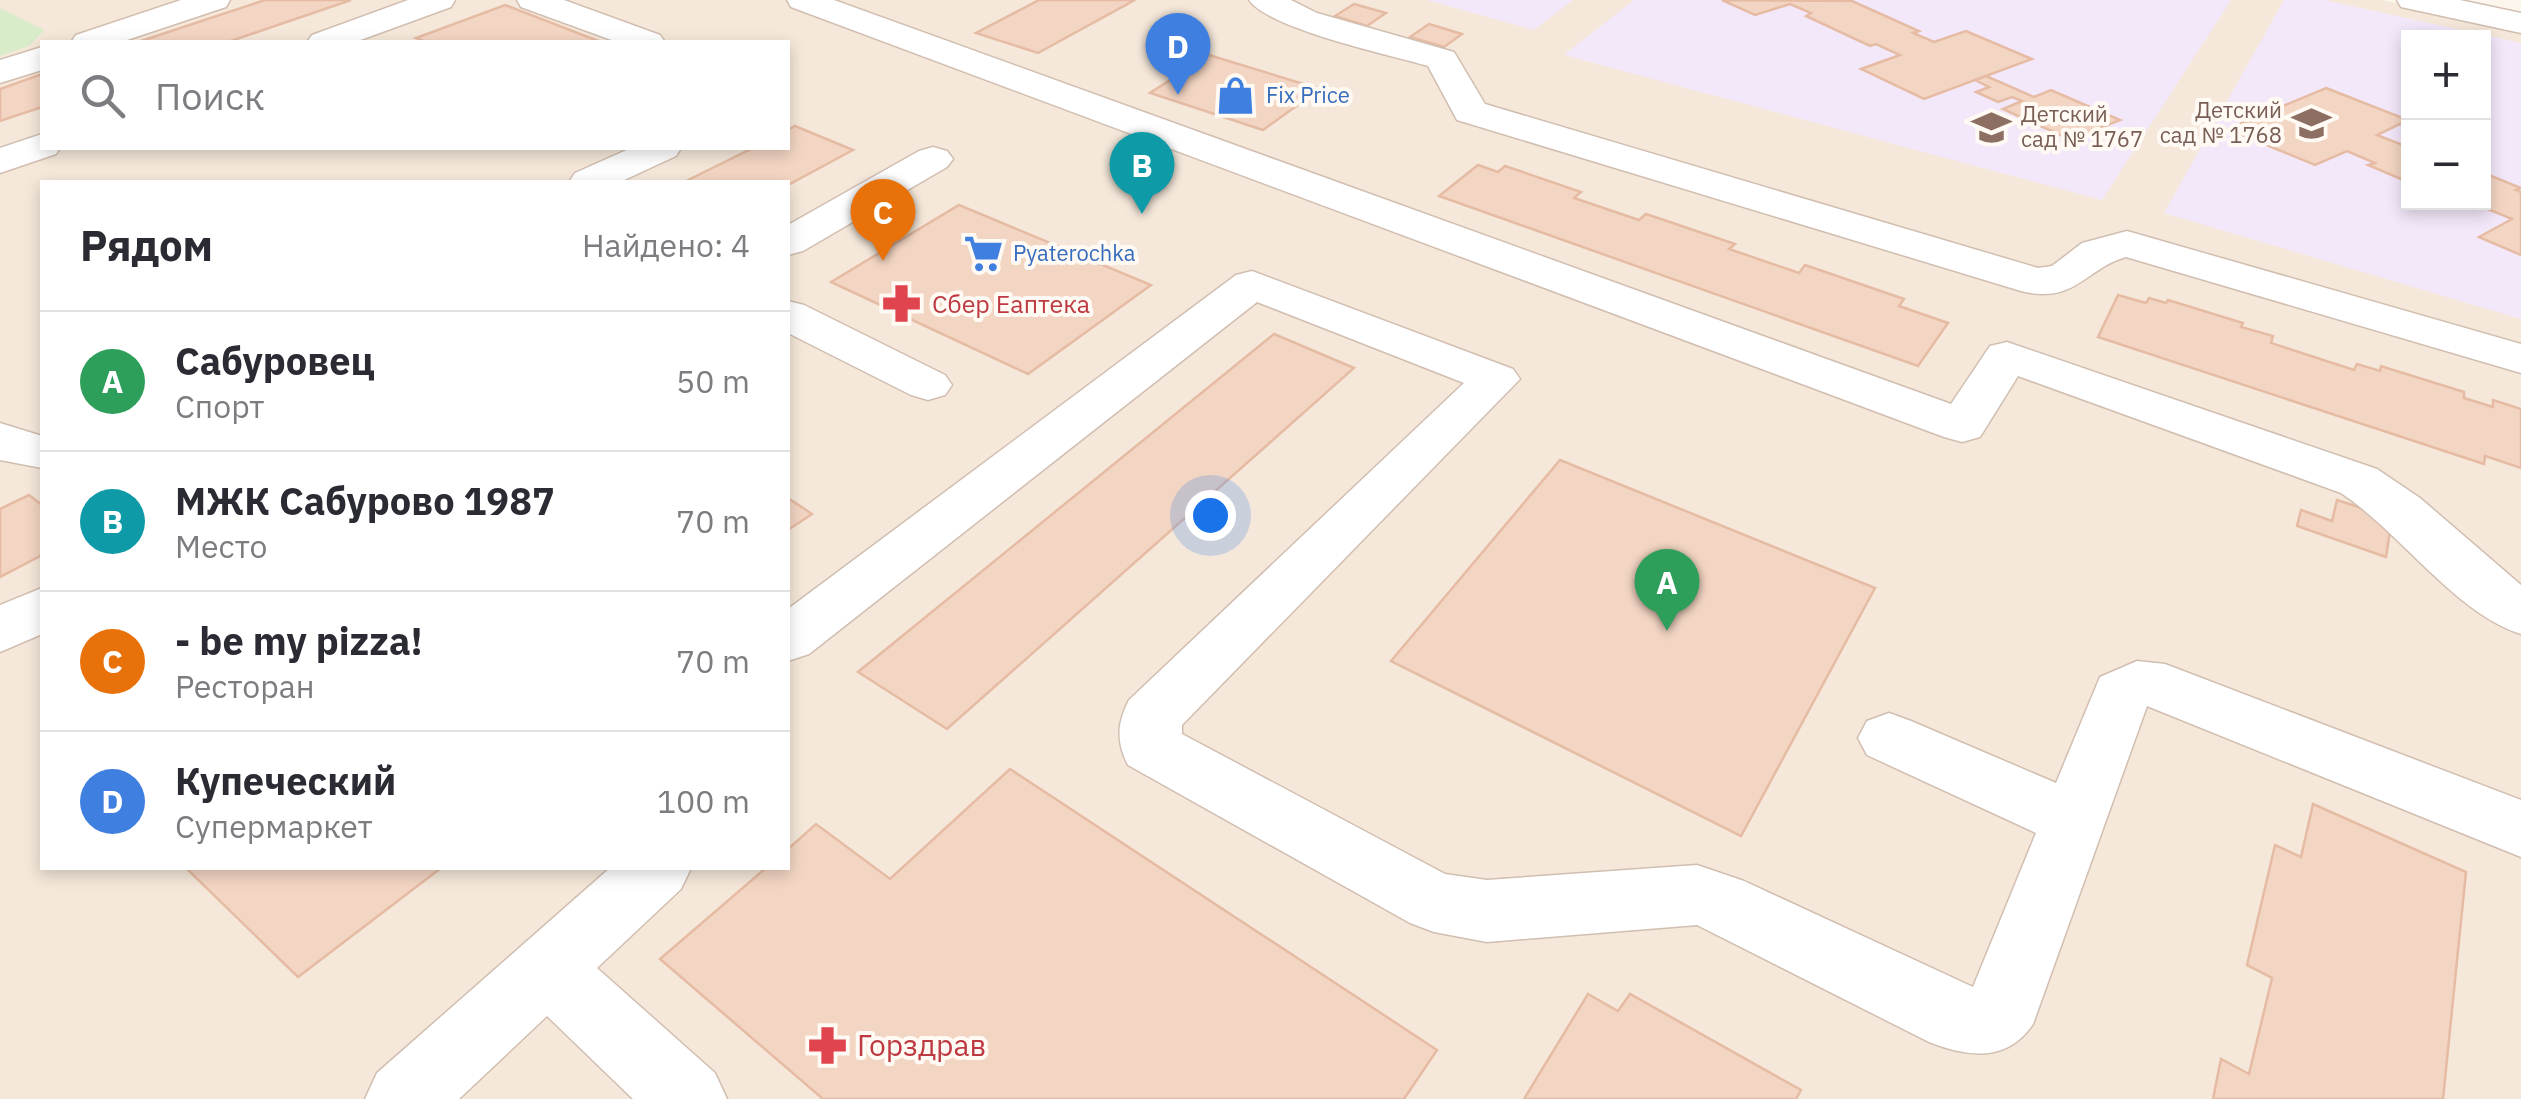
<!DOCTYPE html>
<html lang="ru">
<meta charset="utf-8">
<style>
body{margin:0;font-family:"IBM Plex Sans",sans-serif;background:#f7f7f7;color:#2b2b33}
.controls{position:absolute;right:30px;top:30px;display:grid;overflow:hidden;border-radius:0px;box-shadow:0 5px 15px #0003}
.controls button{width:90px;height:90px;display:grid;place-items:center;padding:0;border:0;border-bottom:2px solid #e1e1e2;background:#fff;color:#2b2b33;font:50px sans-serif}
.you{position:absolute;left:1210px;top:515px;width:35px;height:35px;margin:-25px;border:8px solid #fff;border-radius:50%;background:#1a73e8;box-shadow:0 0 0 15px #1a73e833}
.badge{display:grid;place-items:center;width:65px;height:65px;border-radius:50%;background:#e76f51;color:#fff;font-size:32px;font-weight:700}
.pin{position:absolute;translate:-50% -82px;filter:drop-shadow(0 2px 5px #0008)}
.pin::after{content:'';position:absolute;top:52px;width:35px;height:30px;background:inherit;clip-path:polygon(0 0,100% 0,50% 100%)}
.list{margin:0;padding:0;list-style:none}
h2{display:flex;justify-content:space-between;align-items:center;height:130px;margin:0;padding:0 40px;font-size:42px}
h2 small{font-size:32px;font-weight:400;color:#7c7c81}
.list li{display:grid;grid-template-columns:65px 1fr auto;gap:30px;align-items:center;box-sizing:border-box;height:140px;padding:0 40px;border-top:2px solid #e1e1e2}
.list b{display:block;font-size:38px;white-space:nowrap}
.list p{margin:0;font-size:32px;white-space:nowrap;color:#7c7c81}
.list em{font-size:32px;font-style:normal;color:#7c7c81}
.icon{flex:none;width:55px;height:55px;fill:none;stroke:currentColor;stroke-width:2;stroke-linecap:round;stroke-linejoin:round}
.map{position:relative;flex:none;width:2521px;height:1099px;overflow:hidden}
.search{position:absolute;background:#fff;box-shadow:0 5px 15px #0003;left:40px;top:40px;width:750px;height:110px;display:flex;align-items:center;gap:25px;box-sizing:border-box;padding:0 35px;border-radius:0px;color:#7c7c81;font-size:38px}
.panel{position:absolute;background:#fff;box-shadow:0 5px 15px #0003;left:40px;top:180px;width:750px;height:690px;border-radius:0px}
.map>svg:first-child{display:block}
.residential{fill:#f5e8da;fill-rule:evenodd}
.education{fill:#f3e8fa;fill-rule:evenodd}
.green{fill:#d8ecc9}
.building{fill:#f3d5c3;stroke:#e6bba3;stroke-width:2.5}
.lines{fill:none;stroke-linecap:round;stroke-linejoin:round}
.minor-casing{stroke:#d1beb0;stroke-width:3}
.minor{fill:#fff;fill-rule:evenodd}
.labels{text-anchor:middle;stroke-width:8;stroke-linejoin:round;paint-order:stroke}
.far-shop-label{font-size:22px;fill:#366cbe;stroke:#fffaf3;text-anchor:start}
.far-education-label{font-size:22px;fill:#785e54;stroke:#fffaf3;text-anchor:end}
.health-label{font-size:25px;fill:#be3a42;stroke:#fffaf3;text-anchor:start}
.near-health-label{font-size:30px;fill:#be3a42;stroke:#fffaf3;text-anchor:start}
</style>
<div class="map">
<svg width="2521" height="1099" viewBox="0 0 2521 1099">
<rect width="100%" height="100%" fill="#fdf6ec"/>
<path class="residential" d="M0,0H2382L2521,29V1099H0ZM2408,38H2484V202H2408ZM42,42H788V148H42ZM42,182H788V868H42Z"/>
<g class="education">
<path d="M1427,0H1573L1534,30Z"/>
<path d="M1634,0H2231L2102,200L1564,55Z"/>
<path d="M2284,0H2324L2521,43V319L2164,213ZM2408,38H2484V202H2408Z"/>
</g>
<path class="green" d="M0,8L44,30L29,46L0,56Z"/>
<g class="building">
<path d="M265,0H351L228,42H138Z"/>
<path d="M1039,0H1135L1038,53L976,33Z"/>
<path d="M1722,0L1852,1L1919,31L1913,33L1934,42L1966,31L2032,59L1924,99L1861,69L1900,55L1876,44L1870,46L1806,16L1811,13L1790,4L1755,15Z"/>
<path d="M1354,4L1386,13L1367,26L1335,16Z"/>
<path d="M505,5L601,42H426L416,38Z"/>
<path d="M1429,24L1462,34L1444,47L1410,37Z"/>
<path d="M1209,55L1320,89L1263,130L1150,93Z"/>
<path d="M42,74V107L0,121V89Z"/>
<path d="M1986,76L2034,97L2051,90L2120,120L2071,140L2003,109L2022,101L2012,97L1998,102L1976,92L1989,87L1975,80Z"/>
<path d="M2326,88L2408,120L2377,135L2408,147V182L2368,165L2375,163L2347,151L2315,165L2228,129Z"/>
<path d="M795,126L853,150L788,185L684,182L753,148H788V130Z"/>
<path d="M1478,165L1498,172L1505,166L1581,192L1574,198L1639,220L1646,214L1735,244L1729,249L1799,273L1805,265L1904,299L1899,306L1948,323L1918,366L1439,196Z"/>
<path d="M2484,173L2521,188L2516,190L2521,192V255L2479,237L2512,219L2478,205L2473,208L2459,202H2484Z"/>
<path d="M959,205L1151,285L1028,374L831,282Z"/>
<path d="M2118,295L2146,303L2149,298L2166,303L2168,300L2243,323L2241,327L2273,336L2271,343L2354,370L2357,364L2380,371L2381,366L2464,392V398L2493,407V400L2521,409V468L2485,456L2484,464L2098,337Z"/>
<path d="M1274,334L1354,368L947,729L858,672Z"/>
<path d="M1560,460L1875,588L1741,836L1391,661Z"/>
<path d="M29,495L42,505V555L0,577V509Z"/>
<path d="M788,498L812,514L788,530Z"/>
<path d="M2337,500L2392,518L2386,557L2297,526L2301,510L2332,521Z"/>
<path d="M1010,769L1437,1050L1404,1099H823L660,959L766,868H788V849L816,824L890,879Z"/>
<path d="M2313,804L2466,872L2443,1099H2213L2221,1059L2249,1074L2272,978L2247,965L2275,845L2301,857Z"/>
<path d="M186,868H441L298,977Z"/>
<path d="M1588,994L1618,1011L1630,994L1801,1090L1796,1099H1524Z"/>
</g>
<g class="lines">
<defs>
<g id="minor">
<path d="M181,0H230L226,7L121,42H71L76,35Z"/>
<path d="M408,0H455L451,7L355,42H307L312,35Z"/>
<path d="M517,0H564L660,35L665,42H617L521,7Z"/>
<path d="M787,0H834L1951,404L1990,346L2007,342L2377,469L2420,498L2521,585V634C2456,614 2400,532 2341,493L2018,376L1980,437L1962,442L1944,437L791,7Z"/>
<path d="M1249,0H1291L1317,13L1454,52L1485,104L2038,268L2052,266L2082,243L2127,231L2521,344V373L2126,257C2086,268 2075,305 2021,291L1457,120L1428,66C1390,55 1269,29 1249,0Z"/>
<path d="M2397,0H2460L2521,13V33L2401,7Z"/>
<path d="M42,47V70L0,83V60Z"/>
<path d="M42,134V148H60L56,154L0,173V148Z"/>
<path d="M933,147L947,151L953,159L947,167L803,251L788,255V225L919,151Z"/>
<path d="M631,148H681L676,156L620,182H569L575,173Z"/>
<path d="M1252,271L1513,369L1520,379L1182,725V734L1445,874L1487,880L1697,865L1744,881L1973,987L2036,833L1867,755L1858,738L1867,721L1889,713L1911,721L2056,783L2100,677L2137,661L2165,664L2521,800V857L2147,706L2033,1024C2007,1063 1967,1057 1929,1042L1697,925L1487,942L1434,932L1410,923L1128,765C1116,742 1117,723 1129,700L1464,383L1257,302L809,654L788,661V609L1236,275Z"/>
<path d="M788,301L804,305L945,375L952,385L945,395L928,400L911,395L788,333Z"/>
<path d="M0,423L42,436V468L0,460Z"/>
<path d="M42,588V634L0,652V605Z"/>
<path d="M610,868H691L681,889L597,968L715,1073L727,1099H633L547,1016L459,1099H365L377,1073Z"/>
</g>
</defs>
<use href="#minor" class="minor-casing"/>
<use href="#minor" class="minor"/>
</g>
<defs>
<symbol id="shop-bare" viewBox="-9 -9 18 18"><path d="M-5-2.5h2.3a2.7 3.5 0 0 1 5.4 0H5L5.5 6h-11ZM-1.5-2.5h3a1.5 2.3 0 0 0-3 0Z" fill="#3f7fe0" stroke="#fffaf3" stroke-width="2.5" paint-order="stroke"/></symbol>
<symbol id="school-bare" viewBox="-9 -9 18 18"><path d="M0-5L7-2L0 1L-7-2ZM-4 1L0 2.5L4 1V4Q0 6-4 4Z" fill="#8d6e63" stroke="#fffaf3" stroke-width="2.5" paint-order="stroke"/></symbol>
<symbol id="supermarket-bare" viewBox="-9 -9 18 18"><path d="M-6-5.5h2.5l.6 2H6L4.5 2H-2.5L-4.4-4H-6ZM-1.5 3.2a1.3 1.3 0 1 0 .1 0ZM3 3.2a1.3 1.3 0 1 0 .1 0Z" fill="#3f7fe0" stroke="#fffaf3" stroke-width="2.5" paint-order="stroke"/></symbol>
<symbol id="pharmacy-bare" viewBox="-9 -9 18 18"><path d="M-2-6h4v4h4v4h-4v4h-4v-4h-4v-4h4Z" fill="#e0444e" stroke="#fffaf3" stroke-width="2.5" paint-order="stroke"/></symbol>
</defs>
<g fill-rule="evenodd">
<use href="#shop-bare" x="1208" y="68" width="55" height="55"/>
<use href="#school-bare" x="2284" y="96" width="55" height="55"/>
<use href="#school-bare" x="1964" y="100" width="55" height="55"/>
<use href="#supermarket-bare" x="956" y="226" width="55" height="55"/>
<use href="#pharmacy-bare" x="874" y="276" width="55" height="55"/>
<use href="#pharmacy-bare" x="800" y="1018" width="55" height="55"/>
</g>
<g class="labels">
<g class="far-shop-label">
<text x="1266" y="103">Fix Price</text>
<text x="1013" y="261">Pyaterochka</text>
</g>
<g class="far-education-label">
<text x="2282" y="118">Детский<tspan x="2282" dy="25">сад № 1768</tspan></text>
<text x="2021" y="122" text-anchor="start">Детский<tspan x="2021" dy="25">сад № 1767</tspan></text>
</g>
<g class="health-label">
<text x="932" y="313">Сбер Еаптека</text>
</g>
<g class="near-health-label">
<text x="857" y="1056">Горздрав</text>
</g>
</g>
</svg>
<div class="controls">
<button>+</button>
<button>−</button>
</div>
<div class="you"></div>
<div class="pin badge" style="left:1667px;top:631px;background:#2e9e5b">A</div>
<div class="pin badge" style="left:1142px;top:214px;background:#0f9aa8">B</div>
<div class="pin badge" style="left:883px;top:261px;background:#e8710a">C</div>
<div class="pin badge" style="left:1178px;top:95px;background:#3f7fe0">D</div>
<div class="search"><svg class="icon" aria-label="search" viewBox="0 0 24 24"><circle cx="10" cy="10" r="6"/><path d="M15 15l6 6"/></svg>Поиск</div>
<section class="panel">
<h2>Рядом<small>Найдено: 4</small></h2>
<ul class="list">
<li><span class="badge" style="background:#2e9e5b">A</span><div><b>Сабуровец</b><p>Спорт</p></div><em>50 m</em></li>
<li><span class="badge" style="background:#0f9aa8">B</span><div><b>МЖК Сабурово 1987</b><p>Место</p></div><em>70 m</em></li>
<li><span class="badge" style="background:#e8710a">C</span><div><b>- be my pizza!</b><p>Ресторан</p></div><em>70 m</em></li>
<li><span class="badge" style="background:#3f7fe0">D</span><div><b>Купеческий</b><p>Супермаркет</p></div><em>100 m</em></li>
</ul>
</section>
</div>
